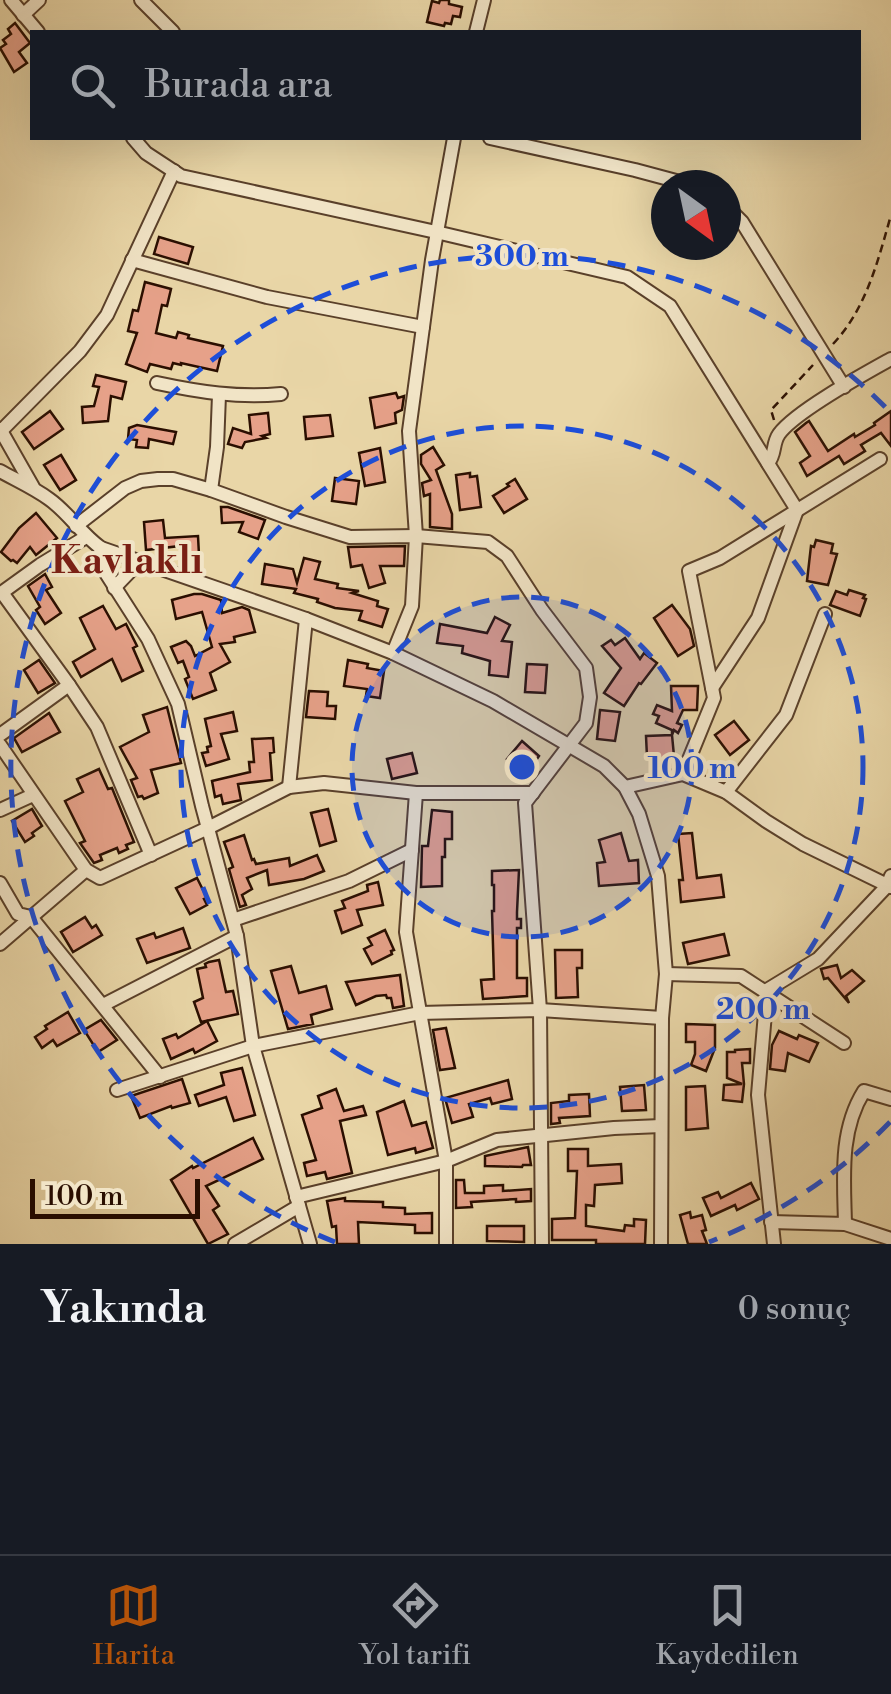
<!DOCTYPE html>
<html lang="tr">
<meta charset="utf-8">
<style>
body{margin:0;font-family:"Libre Bodoni",serif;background:#242831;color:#f1f3f6}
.compass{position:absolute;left:651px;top:170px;width:90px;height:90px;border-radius:50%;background:#171b24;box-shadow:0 10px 40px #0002;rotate:147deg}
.scale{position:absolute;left:30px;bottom:25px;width:170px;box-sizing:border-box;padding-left:10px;border:5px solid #2a0e00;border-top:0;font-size:28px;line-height:35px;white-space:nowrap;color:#2a0e00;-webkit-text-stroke:8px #f1e4c6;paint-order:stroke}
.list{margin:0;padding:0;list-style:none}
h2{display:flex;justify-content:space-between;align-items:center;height:130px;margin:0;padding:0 40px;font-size:42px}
h2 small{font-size:32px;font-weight:400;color:#9ea1a6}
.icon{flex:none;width:55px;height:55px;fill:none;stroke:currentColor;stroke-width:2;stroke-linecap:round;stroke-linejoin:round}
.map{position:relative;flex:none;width:891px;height:1244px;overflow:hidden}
.search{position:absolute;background:#171b24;box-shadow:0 10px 40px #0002;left:30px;right:30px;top:30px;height:110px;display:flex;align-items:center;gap:25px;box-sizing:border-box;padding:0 35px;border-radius:0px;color:#9ea1a6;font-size:38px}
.sheet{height:310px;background:#171b24}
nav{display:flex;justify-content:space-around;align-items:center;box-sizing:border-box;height:140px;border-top:2px solid #363941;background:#171b24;font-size:28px;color:#9ea1a6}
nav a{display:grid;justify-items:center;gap:5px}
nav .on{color:#b45309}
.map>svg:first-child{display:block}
.building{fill:#e6a189;stroke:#2a0e00;stroke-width:2.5}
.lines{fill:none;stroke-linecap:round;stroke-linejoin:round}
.minor-casing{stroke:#5a402a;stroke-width:16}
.path{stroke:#2a0e00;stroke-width:2.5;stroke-dasharray:8 5;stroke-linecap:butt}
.minor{stroke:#f1e4c6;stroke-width:12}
.ring{fill:none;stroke:#1d4ed8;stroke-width:5;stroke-dasharray:18 12}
.labels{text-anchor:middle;stroke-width:8;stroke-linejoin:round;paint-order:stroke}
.quarter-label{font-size:38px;font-weight:bold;fill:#7a1f14;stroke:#f1e4c6}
.centre{fill:#1d4ed8;stroke:#f1e4c6;stroke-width:5}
.ring-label{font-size:30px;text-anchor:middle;font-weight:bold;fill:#1d4ed8;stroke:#f1e4c6;stroke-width:8;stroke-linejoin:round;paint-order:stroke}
</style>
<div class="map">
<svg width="891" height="1244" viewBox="0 0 891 1244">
<rect width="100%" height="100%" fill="#e9d6a7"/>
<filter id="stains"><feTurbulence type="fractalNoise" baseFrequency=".002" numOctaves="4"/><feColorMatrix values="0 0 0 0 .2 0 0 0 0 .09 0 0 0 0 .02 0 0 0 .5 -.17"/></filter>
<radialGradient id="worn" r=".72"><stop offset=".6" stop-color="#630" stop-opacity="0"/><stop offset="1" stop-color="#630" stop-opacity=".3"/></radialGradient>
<g class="building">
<path d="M440,0H449V4L462,7L460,17L453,16L451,24L445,23L444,26L427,22L432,1L439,3Z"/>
<path d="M15,23L30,43L19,52L27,63L14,72L0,48L6,44L3,40L11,34L8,29Z"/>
<path d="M159,237L193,247L188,264L154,254Z"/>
<path d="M145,282L171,289L167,306L162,305L156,333L176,338L178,332L189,335L188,338L223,346L217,371L181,363V365L173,363L171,369L150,364L147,372L126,364L137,333L128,331L133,310L138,311Z"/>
<path d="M96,375L126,382L122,399L111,396L108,421L83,423L82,407L94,406L99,387L93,386Z"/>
<path d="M396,393L398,398L404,396L402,410L395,413L396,423L375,428L370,398Z"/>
<path d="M50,411L63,429L34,449L22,432Z"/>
<path d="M891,411V446L881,433L861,445L865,451L844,464L839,456L807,476L800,463L810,456L795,432L806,423L809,421L828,451L854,434L855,437L875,425L874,423Z"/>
<path d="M268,413L270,434L262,436L266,438L245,442L242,448L228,444L233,428L251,434L249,415Z"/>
<path d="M330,415L333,436L306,439L304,417Z"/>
<path d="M137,425L176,432L173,444L149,439L148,448L136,447L137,440L128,439L129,428Z"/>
<path d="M433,447L444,465L436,470L452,514V529L430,527V494L424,496L422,483L431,480L421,464V455Z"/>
<path d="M380,448L385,482L365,486L359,453Z"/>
<path d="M61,455L76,480L60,490L44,465Z"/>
<path d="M470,473V477L477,476L481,507L460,510L456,475Z"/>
<path d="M335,478L359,481L356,504L332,501Z"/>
<path d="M515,479L527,499L504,513L493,496L509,486L507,484Z"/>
<path d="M221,507H228L265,520L258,539L239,532L243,522L222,523Z"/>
<path d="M36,513L57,538L36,555L30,547L17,563L13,560L11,561L1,552L19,528Z"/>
<path d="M163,520L165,538L198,536L199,555H180V546L146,550L144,522Z"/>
<path d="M816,540L833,544L831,553L837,554L828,585L807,581L811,546L814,547Z"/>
<path d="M405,546L404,566H380L385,583L369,588L362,565L351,567L348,547Z"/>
<path d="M304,558L320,562L315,579L338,584L337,588L359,591L352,593L378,601L377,606L388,609L382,627L359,620L362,611L335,608L317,602L318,599L294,593L296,589L262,584L265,564L293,569L297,583Z"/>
<path d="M45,574L52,587L46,590L61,613L45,624L36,610L40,607L28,586Z"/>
<path d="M849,590L865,595L863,598L866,599L860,616L830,605L836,591L847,595Z"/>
<path d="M194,594H202L221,600L222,613L242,607L249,610L255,632L234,637L235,642L220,644L230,662L210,673L216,690L193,699L185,679L189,677L183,661L178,663L171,647L186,641L191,646L195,656L212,647L202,612L176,619L172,600Z"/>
<path d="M672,605L690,629L694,646L678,656L654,618Z"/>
<path d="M103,606L116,629L126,624L137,646L133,648L143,671L122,681L112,659L81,677L73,662L95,649L80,618Z"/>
<path d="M495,617L510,625L502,641L512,642L508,677L489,675L490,661L462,653L463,646L437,643L440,624L487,633Z"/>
<path d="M625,638L640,659L644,653L657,663L641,684L639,683L624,706L604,693L621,668L602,646L611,640L615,645Z"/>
<path d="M39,660L55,683L38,693L24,670Z"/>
<path d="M348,660L368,664L367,668L384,671L380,698L366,696L367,689L344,686Z"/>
<path d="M527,664L547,665L545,693L525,692Z"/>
<path d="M671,686H698L697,710H683L677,723L682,725L678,733L674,730L672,735L674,756L668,757V762H655L654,757H647L646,736L672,735V730L656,723L659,716L653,714L657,705L672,711Z"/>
<path d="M309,691L328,692L327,706H336L335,719L306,717Z"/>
<path d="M167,707L181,763L151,770L158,793L144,799L142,796L138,797L131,780L137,778L120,747L149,732L143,715Z"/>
<path d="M600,710L620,712L615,741L597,739Z"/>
<path d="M233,712L237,731L221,734L229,759L206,766L202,753L208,752L207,747L211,746L205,719Z"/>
<path d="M49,713L60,732L22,752L14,738Z"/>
<path d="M734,721L749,740L730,755L715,735Z"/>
<path d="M273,738L274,752L270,753L272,780L238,784L241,800L223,804L221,795L215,797L212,781L250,772L249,762H254L252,739Z"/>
<path d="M522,741L539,756L526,775L507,759Z"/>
<path d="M412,753L417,773L392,779L387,759Z"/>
<path d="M99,769L108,789L112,788L134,842L126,845L128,849L119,853L117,848L100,855L102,860L94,863L80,843L85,841L65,801L83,792L77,779Z"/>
<path d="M32,809L42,826L32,833L34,836L25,842L12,821Z"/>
<path d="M328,809L336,841L320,846L311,813Z"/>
<path d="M432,810L452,812V839H445V857H442V886L421,887L422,846H428Z"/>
<path d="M621,833L629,861L638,860L639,883L599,886L597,863L605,862L599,840Z"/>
<path d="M692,833L697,878L721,875L724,897L681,902L679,880H683L678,834Z"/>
<path d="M244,835L252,860L254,859L256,864L289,858L290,866L317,855L324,871L304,879L269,885L267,870L247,878L252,889L242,895L246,905L240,907L229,869L233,867L224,842Z"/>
<path d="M519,870L517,912V919H521V928H517V978H527V996L483,999L481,980L494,979L492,911H494V885H492V871Z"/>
<path d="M197,878L207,898L204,899L207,905L190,914L176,888Z"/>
<path d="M378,882L383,905L357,910L362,925L342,933L335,911L345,908L342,901L368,891L367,885Z"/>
<path d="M85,917L92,928L96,925L102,935L73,952L61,932Z"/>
<path d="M183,928L190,948L147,963L137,939L154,933L156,938Z"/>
<path d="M385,930L394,950L391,951L392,954L372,964L364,949L372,945L368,938Z"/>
<path d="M724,934L729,955L688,964L683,943Z"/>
<path d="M555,950H582V968H577L578,997L556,998Z"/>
<path d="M219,960L226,992L233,991L238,1014L201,1022L194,1002L203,998L197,969L206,967L205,964L209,962Z"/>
<path d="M837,965L841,978L852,970L864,981L846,996L849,1003L828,978L824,979L821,969Z"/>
<path d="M291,966L299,993L326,986L332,1009L311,1015L313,1024L288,1029L271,971Z"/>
<path d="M400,975L404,1006L393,1008L391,998H387L386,995L376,996L356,1005L346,982Z"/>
<path d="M68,1012L80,1033L57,1046L53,1040L42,1048L35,1037L47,1029L45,1026Z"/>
<path d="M101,1020L117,1040L98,1052L84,1030Z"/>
<path d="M207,1021L217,1041L195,1053L193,1049L171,1059L163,1039L176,1034L178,1038Z"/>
<path d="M686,1024L715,1025V1048L706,1071L691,1065L695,1054V1042H686Z"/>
<path d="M446,1028L455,1068L440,1070L433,1030Z"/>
<path d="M779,1031L797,1039L799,1035L818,1043L809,1062L788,1053L785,1071L770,1069L772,1045Z"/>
<path d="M750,1049V1063H742L744,1084L742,1102L723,1100L724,1085L742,1084L727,1078V1052H735V1050Z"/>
<path d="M242,1068L255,1115L234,1121L226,1097L199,1106L195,1095L224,1085L221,1073Z"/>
<path d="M182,1079L190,1103L172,1108L171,1106L140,1118L131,1096Z"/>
<path d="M508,1080L512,1099L492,1104L490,1098L469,1104L473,1117L452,1123L445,1098Z"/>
<path d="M644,1085L646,1110L622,1111L620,1087Z"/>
<path d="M705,1086L708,1128L686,1130V1087Z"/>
<path d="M336,1089L344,1111L363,1106L366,1115L340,1121L352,1173L327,1179L325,1172L307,1176L304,1163L316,1160L302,1115L322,1108L318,1096Z"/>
<path d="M589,1094L590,1116L559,1118L560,1123L551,1124V1103L569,1101V1095Z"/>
<path d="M404,1101L412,1126L426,1122L433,1148L416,1153L415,1148L388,1155L377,1112Z"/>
<path d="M253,1138L263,1159L206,1186L219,1206L213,1210L228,1234L208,1244L171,1180L192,1166L193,1168Z"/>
<path d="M528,1147L531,1165H523L522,1167L485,1166V1156Z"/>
<path d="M568,1149H588V1166L621,1164L622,1183L595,1185L594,1206L586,1205V1226L624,1231L625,1225L634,1226V1219L646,1220L645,1244H596V1240H552V1219L575,1218L577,1171H568Z"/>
<path d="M456,1180H464L465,1193H484V1186L503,1185V1191L531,1189V1201L516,1202V1199L471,1202L472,1207L456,1208Z"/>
<path d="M751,1183L759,1199L737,1210L735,1205L711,1216L703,1198L718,1192L721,1198Z"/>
<path d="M345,1198V1201L383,1202V1207L405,1208V1214L432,1213V1233H415V1225L358,1222L359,1244H337L336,1226L332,1227L327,1201Z"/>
<path d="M690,1212L691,1218L702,1215L706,1230L702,1231L707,1244H688L680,1215Z"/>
<path d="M487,1226H524V1242L487,1241Z"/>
</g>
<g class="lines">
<defs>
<g id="minor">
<path d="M11,0L38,32"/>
<path d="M141,0L173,32"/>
<path d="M23,15L39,0"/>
<path d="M476,32L484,0"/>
<path d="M133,138L146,153L181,176L436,232L627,277L670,306L797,510L758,618L712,688"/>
<path d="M490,138L635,170L691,185"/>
<path d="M726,206L742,222L844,387"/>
<path d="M132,260L267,297L423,327"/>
<path d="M157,383C199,392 238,398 281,394"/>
<path d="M0,429L33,487"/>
<path d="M1,431L80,351L107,315L174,171"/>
<path d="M768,463C776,454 772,444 779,434C796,411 864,374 891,359"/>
<path d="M0,471C16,480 34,488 49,499C69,513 81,534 101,548L306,619L393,653L493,701L604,766L625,787L639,814L658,876L666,974L662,1018L661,1244"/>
<path d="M211,490L217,447L219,395"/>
<path d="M76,526L125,488L141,481L158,479H173L211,490L286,517L350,537L416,536L488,542L507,556L542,610L586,668L590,697L586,723L525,803L540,1010L542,1244"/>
<path d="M101,548L99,559L102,567L148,639L178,704L202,806L237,936L253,1046L310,1244"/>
<path d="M114,588L140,561"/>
<path d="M0,594L40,565L86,537"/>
<path d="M393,653L412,606L416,536L409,431L432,260L454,138"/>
<path d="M69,685L97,727L151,855"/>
<path d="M0,735L69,685L3,594"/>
<path d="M0,745L86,870L100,878L208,828L289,787L324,783L416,793H533"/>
<path d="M683,774L714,698L689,571L720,558L880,459"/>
<path d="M289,787L306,619"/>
<path d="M625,787L683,774L726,792L766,821L803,844L891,887"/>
<path d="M726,792L786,715L825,614"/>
<path d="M416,793L406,932L446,1161V1244"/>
<path d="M0,810L33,795"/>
<path d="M0,883L18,914L31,917L160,1077"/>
<path d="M233,920L349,881L412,850"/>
<path d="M0,944L86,870"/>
<path d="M666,974L741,976L844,1043"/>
<path d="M103,1005L237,936"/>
<path d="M117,1090L253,1046L420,1013L540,1010L662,1018"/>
<path d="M296,1197L446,1161L497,1140L614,1128L661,1126"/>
<path d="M771,1222L845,1224C844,1178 839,1131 864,1091L891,1099"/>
<path d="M845,1224L891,1239"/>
<path d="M235,1244L299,1206"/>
<path d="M774,1244L758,1095L767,990L818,959L887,886L891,876"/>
</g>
</defs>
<use href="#minor" class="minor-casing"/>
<g class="path">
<path d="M833,344C866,309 878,261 891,215"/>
<path d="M774,420L771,410L813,365"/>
</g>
<use href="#minor" class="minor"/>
</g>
<circle cx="522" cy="767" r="170" fill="#1d4ed8" fill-opacity=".12"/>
<g class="ring">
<circle cx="522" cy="767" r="170"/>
<circle cx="522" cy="767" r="341"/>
<path d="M890 1122A511 511 0 0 1 709 1242M335 1242A511 511 0 1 1 890 412"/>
</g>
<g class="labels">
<g class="quarter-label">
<text x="127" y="573">Kavlaklı</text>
</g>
</g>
<circle cx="522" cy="767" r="15" class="centre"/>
<g class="ring-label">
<text x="522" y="266">300 m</text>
<text x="692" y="778">100 m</text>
<text x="763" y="1019">200 m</text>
</g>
<rect width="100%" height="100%" filter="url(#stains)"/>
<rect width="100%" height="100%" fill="url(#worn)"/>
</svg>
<svg class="compass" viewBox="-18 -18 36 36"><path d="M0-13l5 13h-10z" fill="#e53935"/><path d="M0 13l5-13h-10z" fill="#9ea1a6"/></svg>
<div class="scale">100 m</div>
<div class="search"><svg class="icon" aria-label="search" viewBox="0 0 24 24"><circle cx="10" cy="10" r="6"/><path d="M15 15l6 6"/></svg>Burada ara</div>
</div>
<section class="sheet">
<h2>Yakında<small>0 sonuç</small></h2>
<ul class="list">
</ul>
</section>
<nav>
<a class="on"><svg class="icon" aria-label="map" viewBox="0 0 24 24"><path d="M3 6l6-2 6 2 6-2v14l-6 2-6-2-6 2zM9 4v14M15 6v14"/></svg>Harita</a>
<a><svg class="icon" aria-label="directions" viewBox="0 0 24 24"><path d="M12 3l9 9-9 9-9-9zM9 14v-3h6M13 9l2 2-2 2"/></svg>Yol tarifi</a>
<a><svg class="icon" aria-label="saved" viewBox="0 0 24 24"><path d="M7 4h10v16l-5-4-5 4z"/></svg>Kaydedilen</a>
</nav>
